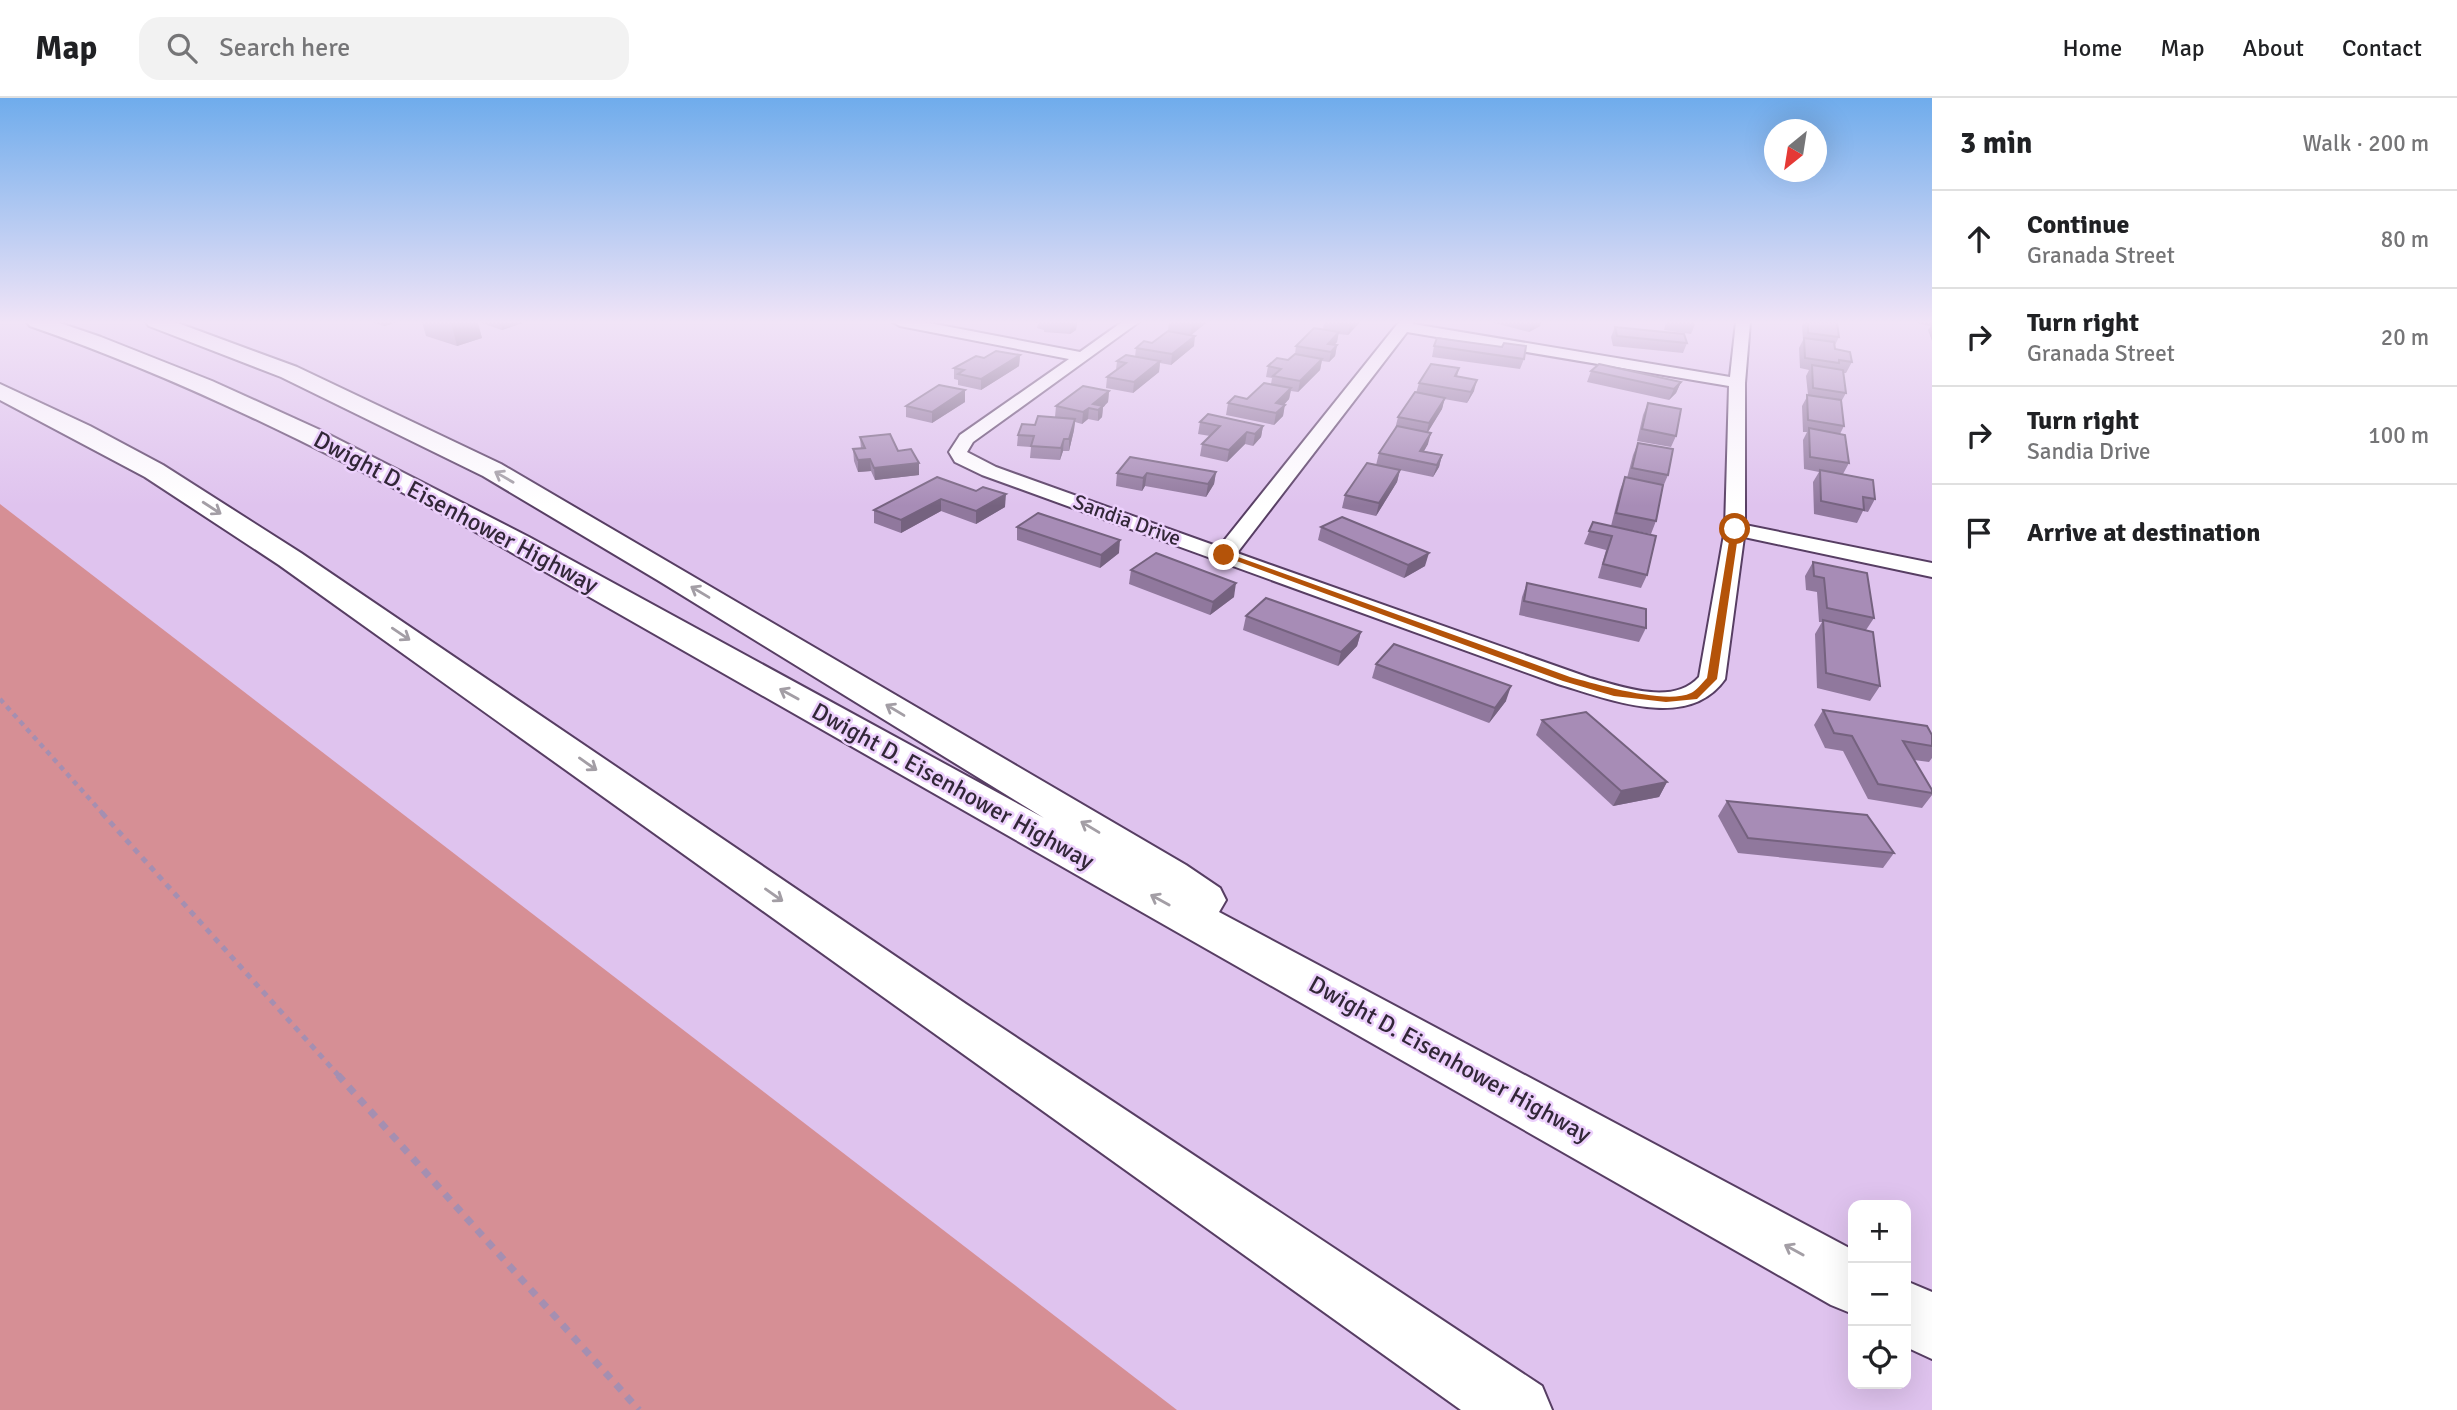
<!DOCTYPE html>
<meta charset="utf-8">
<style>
body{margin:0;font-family:Signika,sans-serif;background:#f2f2f2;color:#202124}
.controls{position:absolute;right:21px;bottom:21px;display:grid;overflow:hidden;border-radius:14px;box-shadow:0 7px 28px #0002}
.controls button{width:63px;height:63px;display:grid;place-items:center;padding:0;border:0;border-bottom:2px solid #e0e0e0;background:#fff;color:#202124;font:35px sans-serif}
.compass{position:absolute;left:1764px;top:21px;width:63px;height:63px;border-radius:50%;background:#fff;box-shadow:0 7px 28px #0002;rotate:210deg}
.stop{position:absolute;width:21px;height:21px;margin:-16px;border:5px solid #b45309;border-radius:50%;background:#fff}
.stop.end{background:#b45309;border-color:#fff;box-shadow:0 2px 7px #0008}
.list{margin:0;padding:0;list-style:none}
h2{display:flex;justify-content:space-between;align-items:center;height:91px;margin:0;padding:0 28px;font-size:30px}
h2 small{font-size:23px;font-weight:400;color:#757577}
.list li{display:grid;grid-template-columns:46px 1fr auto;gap:21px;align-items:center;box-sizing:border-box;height:98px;padding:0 28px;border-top:2px solid #e0e0e0}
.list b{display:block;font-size:26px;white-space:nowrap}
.list p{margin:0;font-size:23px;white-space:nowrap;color:#757577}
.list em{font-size:23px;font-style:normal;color:#757577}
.icon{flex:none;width:38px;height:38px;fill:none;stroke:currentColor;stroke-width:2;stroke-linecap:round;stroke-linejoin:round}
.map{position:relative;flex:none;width:1932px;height:1312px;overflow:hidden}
header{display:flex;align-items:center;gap:42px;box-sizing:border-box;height:98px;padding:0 35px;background:#fff;border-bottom:2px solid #e0e0e0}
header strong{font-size:33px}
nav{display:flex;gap:38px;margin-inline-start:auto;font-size:24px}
.search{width:490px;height:63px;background:#f2f2f2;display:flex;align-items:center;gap:18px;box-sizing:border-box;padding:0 24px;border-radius:21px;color:#757577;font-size:26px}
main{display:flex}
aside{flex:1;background:#fff}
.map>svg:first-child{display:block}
.green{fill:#d68f95}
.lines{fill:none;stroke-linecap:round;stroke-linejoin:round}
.minor-casing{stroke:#573e63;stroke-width:4}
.motorway-casing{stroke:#573e63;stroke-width:4}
.path-far2{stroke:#a58fb1;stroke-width:4.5;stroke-dasharray:5 5;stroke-linecap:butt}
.path-far1{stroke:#a58fb1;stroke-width:5;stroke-dasharray:6 6;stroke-linecap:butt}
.path{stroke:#a58fb1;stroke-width:7;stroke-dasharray:8 8;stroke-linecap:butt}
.minor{fill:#fff;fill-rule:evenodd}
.motorway{fill:#fff;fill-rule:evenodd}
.wall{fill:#90789d}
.shaded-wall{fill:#75627f}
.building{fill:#a78cb6;stroke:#75627f;stroke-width:2}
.oneway{stroke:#a39ea5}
.route{fill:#b45309}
.labels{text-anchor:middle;stroke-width:5;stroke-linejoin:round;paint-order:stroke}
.far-street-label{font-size:21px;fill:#322738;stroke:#ecd0fc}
.street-label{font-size:24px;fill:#322738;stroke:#ecd0fc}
</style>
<header>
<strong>Map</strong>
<div class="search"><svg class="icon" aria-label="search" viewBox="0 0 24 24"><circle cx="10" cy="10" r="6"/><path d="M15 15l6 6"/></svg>Search here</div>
<nav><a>Home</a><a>Map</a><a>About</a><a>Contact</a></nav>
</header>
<main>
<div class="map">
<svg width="1932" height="1312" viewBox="0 0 1932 1312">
<rect width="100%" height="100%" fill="#dfc3ee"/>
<path class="green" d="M0,406L1177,1312H0Z"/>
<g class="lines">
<defs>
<path id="minor" d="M893,224H924L1080,254L1122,224H1139L973,344L967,354L996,369L1219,449L1399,224H1414L1413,226L1730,279L1736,224H1750L1745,285V427L1932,465V479L1744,439L1725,581C1688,634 1608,601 1558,586L982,377L955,364L949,354L960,337L1069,261L900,228ZM1407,234L1729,288L1725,431L1699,579C1673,608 1623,589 1590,580L1237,455Z"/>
<g id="motorway">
<path d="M27,224H57L101,239L212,283L320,332L529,439L1044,720L659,483L483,378L281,279L149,228L146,224H175L297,269L501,366L1186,767L1220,790L1226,802L1219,814L1853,1152V1216L1831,1207L460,425C320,350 180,280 30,228Z"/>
<path d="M0,286L90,328L163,367L301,455L966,906L1542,1288L1552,1312H1461L279,467L145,379L0,302Z"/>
<path d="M1906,1183L1932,1194V1261L1906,1249Z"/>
</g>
</defs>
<use href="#minor" class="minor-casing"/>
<use href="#motorway" class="motorway-casing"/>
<path class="path-far2" d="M0,601L104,717"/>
<path class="path-far1" d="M102,715L339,978"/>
<path class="path" d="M338,977L639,1312"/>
<use href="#minor" class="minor"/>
<use href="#motorway" class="motorway"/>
</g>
<g class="wall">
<path d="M371,224H398L384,228Z"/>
<path d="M422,224H478L482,240L457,248L426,238Z"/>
<path d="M478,224H525L502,232Z"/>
<path d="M1035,224H1077L1076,232L1070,236L1044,234V232L1037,230L1038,225Z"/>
<path d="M1169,224H1207L1191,237L1194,248L1171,267L1160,265L1159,274L1133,295L1106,290L1107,279L1116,272L1117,263L1135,259L1136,250L1152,245L1168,233Z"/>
<path d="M1324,224H1360L1348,237L1338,236L1337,244L1334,247H1337L1335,258L1329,264L1322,263L1320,272L1298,294L1291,293L1289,301L1284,307L1283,318L1274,327L1226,317L1228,305L1247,301L1271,286L1272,280L1266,279L1268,268L1288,262L1295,256L1296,248L1323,231Z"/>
<path d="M1490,224H1541L1540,228L1529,234Z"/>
<path d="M1666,224H1696L1691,236L1664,232Z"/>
<path d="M1803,224H1837L1839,239L1835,247V251L1852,264L1846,275H1843L1846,295L1841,304L1844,328L1840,336L1849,365L1843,376L1875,401L1868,414L1863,413L1857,425L1814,416L1813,384L1819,374L1804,371L1803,342L1807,334H1803L1802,308L1808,297L1806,278L1809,272L1800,270L1799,250L1803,242L1802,227Z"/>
<path d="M1918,224H1932V243L1928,232L1931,228L1919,226Z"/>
<path d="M1615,229L1687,245L1683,255L1613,248L1611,239Z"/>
<path d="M1434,248L1502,249L1524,261L1520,271L1432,259Z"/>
<path d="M1020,257L1019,268L981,292L958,287V282L954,281V270L984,260Z"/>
<path d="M1459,270L1457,279L1474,293L1467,305L1444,301L1442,311L1428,334V346L1424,353L1442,357L1439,369L1433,379L1376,367L1379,355L1395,331L1398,319L1416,295L1419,285Z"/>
<path d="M1591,273L1681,284L1676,295L1669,302L1587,284Z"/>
<path d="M1109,293L1108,304L1103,309L1102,319L1098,323L1088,321L1082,326L1075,324L1074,332L1069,353H1063L1060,362L1030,360L1031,349L1017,348L1018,337L1035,327L1055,319L1056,308Z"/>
<path d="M965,304L932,325L906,319V308Z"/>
<path d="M1648,305L1676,338L1671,349L1637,343L1643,317Z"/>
<path d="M1200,324L1263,328L1261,339L1253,348L1245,346L1227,364L1200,358L1202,346L1210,338L1198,336Z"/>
<path d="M860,339L898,353L919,365V377L875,382L871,373L858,374L854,363L853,351H861Z"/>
<path d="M1638,345L1668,377L1663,389L1656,423L1651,436L1611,428L1620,392L1625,379L1627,380L1633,357Z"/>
<path d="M1400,372L1397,384L1376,418L1342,410L1345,397Z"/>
<path d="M1216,374L1214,386L1206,399L1145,388L1142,393L1116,388L1117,375Z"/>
<path d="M937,379L1005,409L976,426L941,413L901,435L874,425V412Z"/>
<path d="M1593,424L1656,438L1647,477L1641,490L1598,480L1606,452L1584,446Z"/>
<path d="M1017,429L1119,455L1100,470L1017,442Z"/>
<path d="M1321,429L1425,468L1404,480L1318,442Z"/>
<path d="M1813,464L1874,520L1866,532L1880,588L1870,603L1817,590L1815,536L1822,524H1819L1817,494L1806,492L1805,478Z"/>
<path d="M1131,472L1234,499L1210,517L1129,486Z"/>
<path d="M1527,485L1646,530L1639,544L1519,517L1522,499Z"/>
<path d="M1246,518L1361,534L1357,548L1338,568L1243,532Z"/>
<path d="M1376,566L1506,603L1489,625L1372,580Z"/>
<path d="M1823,612L1932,637V660L1929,664L1914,662L1932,692V697L1922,710L1868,701L1843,653L1825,650L1814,627Z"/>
<path d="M1542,622L1667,684L1659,699L1613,708L1536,637Z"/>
<path d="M1727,703L1894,755L1883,770L1738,755L1718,718Z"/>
</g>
<g class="shaded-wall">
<path d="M383,224H398L384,228Z"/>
<path d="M451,224H477L482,240L457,248Z"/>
<path d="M500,224H525L502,232Z"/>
<path d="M1066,224H1077L1076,232L1070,236L1071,226Z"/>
<path d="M1196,224H1207L1190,238L1192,227Z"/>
<path d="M1353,224H1360L1348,237L1350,227Z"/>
<path d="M1532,224H1541L1540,228L1529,234Z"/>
<path d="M1339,234L1337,244L1328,253V246Z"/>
<path d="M1195,238L1194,248L1171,267L1172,256Z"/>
<path d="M1337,247L1335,258L1329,264L1331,254Z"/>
<path d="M1020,257L1019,268L981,292V281Z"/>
<path d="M1322,261L1320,272L1298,294L1300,283Z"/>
<path d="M1160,263L1159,274L1133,295L1134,284Z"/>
<path d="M1477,282L1474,293L1467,305L1471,294Z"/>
<path d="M1681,284L1676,295L1669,302L1674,291Z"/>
<path d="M1291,290L1289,301L1276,315V305Z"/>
<path d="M965,292V304L932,325V314Z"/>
<path d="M1109,293L1108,304L1103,309L1102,319L1098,323V312L1093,306Z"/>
<path d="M1445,300L1442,311L1426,337L1429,325Z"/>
<path d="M1285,307L1283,318L1274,327L1276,315Z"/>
<path d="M1089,310L1088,321L1082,326L1083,314Z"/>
<path d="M1075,321L1074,332L1069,353V341Z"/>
<path d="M1263,328L1261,339L1253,348L1255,336Z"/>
<path d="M1247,334L1245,346L1227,364L1229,352Z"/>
<path d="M1431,335L1428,346L1417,365L1420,353Z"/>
<path d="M1064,341L1063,353L1060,362L1061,350Z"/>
<path d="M1442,357L1439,369L1433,379L1437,367Z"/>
<path d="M870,361L871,373L858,374V362Z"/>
<path d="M919,365V377L875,382L874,370Z"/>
<path d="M1400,372L1397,384L1376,418L1379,405Z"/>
<path d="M1216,374L1214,386L1206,399L1208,386Z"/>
<path d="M1147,375L1145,388L1142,393L1143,380Z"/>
<path d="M1006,396L1005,409L976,426V413Z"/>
<path d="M941,401V413L901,435V422Z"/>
<path d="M1120,442L1119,455L1100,470L1101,457Z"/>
<path d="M1429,455L1425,468L1404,480L1408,467Z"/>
<path d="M1236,485L1234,499L1210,517L1213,504Z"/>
<path d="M1361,534L1357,548L1338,568L1341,554Z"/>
<path d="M1511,588L1506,603L1489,625L1495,610Z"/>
<path d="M1667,684L1659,699L1613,708L1621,693Z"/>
</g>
<g class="building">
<path d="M1045,224H1074L1071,226Z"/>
<path d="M1174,224H1196L1192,227Z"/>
<path d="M1334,224H1353L1350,227Z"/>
<path d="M1808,224H1837L1839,239L1808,235Z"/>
<path d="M1615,229L1684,236L1687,245L1617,238Z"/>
<path d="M1314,230L1339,234L1328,246L1337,247L1331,254L1296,248Z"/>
<path d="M1168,233L1195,238L1172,256L1136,250L1144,243L1152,245Z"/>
<path d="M1437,240L1502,249L1504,245L1526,248L1524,261L1434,248Z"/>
<path d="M1804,240L1834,244L1835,251L1850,254L1852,264L1839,262V265L1805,260Z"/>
<path d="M996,253L1020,257L981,281L958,276L964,272L954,270L976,258L984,260Z"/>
<path d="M1295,256L1322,261L1300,283L1273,278L1281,271L1268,268L1277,260L1288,262Z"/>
<path d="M1126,257L1160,263L1134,284L1107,279L1126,265L1117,263Z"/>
<path d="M1431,266L1459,270L1455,278L1477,282L1471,294L1419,285Z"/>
<path d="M1599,266L1681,284L1674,291L1591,273Z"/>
<path d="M1812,267L1843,272L1846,295L1813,290Z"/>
<path d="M1264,285L1291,290L1276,305L1285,307L1276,315L1228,305L1235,298L1247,301Z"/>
<path d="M939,287L965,292L932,314L906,308Z"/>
<path d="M1083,288L1109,293L1093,306L1103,308L1098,312L1089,310L1083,314L1056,308Z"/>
<path d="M1415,294L1445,300L1429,325L1398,319Z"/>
<path d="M1807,297L1841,302L1844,328L1808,322Z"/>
<path d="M1648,305L1681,311L1676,338L1642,331Z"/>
<path d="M1208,316L1263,328L1255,336L1247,334L1229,352L1202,346L1220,328L1200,324Z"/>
<path d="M1038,318L1075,321L1069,341H1064L1061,350L1031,348L1034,338L1018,337L1022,326L1035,327Z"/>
<path d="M1397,328L1431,335L1420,353L1442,357L1437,367L1379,355Z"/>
<path d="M1809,330L1845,337L1849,365L1810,359Z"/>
<path d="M890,336L898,353L911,351L919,365L874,370L870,361L858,362L853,351L865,350L860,339Z"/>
<path d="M1638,345L1673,351L1668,377L1632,370Z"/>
<path d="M1130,359L1216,374L1208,386L1147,375L1143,380L1117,375Z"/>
<path d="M1367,365L1400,372L1379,405L1345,397Z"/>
<path d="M1820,372L1873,382L1875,401L1863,399L1864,412L1821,403Z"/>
<path d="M937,379L976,393L983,389L1006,396L976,413L941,401L901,422L874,412Z"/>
<path d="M1625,379L1663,387L1656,423L1616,415Z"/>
<path d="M1038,415L1120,442L1101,457L1017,429Z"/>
<path d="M1342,419L1429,455L1408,467L1321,429Z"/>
<path d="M1593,424L1656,438L1647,477L1603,466L1612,438L1589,433Z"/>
<path d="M1156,455L1236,485L1213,504L1131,472Z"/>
<path d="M1813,464L1867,475L1874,520L1827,510L1824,480L1814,478Z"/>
<path d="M1527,485L1646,511V530L1524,503Z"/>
<path d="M1266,500L1361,534L1341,554L1246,518Z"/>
<path d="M1823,522L1873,534L1880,588L1826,575Z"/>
<path d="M1394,546L1511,588L1495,610L1376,566Z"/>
<path d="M1823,612L1927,628L1932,637V648L1903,643L1932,692V695L1878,686L1852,638L1834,635Z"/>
<path d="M1586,614L1667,684L1621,693L1542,622Z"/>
<path d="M1727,703L1867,717L1894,755L1748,740Z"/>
</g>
<defs><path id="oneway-shaft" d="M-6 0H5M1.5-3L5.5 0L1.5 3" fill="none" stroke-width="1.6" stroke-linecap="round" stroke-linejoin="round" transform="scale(1.75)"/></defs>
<g class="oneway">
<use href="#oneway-shaft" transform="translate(504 379) rotate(-150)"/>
<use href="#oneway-shaft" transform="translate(212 410) rotate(33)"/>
<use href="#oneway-shaft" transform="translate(700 494) rotate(-149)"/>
<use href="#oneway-shaft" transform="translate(401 536) rotate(34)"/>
<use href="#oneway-shaft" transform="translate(789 596) rotate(-151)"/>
<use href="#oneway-shaft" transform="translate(895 612) rotate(-149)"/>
<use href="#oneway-shaft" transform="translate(588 666) rotate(35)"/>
<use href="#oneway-shaft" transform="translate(1090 729) rotate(-149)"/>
<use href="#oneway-shaft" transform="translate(774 797) rotate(35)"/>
<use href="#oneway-shaft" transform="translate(1160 802) rotate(-151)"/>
<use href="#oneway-shaft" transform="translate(1794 1152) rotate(-151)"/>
</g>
<linearGradient id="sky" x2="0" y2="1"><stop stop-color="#6facec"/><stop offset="0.55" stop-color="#f1e4f7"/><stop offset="1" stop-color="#f1e4f7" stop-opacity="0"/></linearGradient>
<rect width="1932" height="408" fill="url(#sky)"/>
<path class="route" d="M1735,429L1739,431L1717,581L1697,601L1666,604L1614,598L1563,583L1220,457L1227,455L1570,579C1596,586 1666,607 1691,595C1696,593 1702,585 1707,580L1731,431Z"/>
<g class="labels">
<g class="far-street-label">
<text transform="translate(1127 422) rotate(20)" y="7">Sandia Drive</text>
</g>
<g class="street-label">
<text transform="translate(456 414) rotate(28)" y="8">Dwight D. Eisenhower Highway</text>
<text transform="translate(953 688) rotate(29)" y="8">Dwight D. Eisenhower Highway</text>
<text transform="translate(1450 961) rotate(29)" y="8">Dwight D. Eisenhower Highway</text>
</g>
</g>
</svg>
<div class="controls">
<button>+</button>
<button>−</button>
<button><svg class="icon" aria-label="locate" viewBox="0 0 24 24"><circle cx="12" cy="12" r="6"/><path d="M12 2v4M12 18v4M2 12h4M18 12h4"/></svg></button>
</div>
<svg class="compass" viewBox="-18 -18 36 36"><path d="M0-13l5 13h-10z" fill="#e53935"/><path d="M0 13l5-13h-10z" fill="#757577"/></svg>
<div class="stop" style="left:1735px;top:431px"></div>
<div class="stop end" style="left:1224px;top:457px"></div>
</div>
<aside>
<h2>3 min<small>Walk · 200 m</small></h2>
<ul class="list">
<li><svg class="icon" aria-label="ahead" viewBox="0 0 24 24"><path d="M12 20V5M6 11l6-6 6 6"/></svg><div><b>Continue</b><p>Granada Street</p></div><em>80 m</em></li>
<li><svg class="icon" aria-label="right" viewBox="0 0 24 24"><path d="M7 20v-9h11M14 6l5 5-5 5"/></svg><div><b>Turn right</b><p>Granada Street</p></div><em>20 m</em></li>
<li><svg class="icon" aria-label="right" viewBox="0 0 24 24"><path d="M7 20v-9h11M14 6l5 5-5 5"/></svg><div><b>Turn right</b><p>Sandia Drive</p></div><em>100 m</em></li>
<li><svg class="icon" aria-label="arrive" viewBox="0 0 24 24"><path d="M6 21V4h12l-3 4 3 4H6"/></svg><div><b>Arrive at destination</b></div></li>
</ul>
</aside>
</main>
